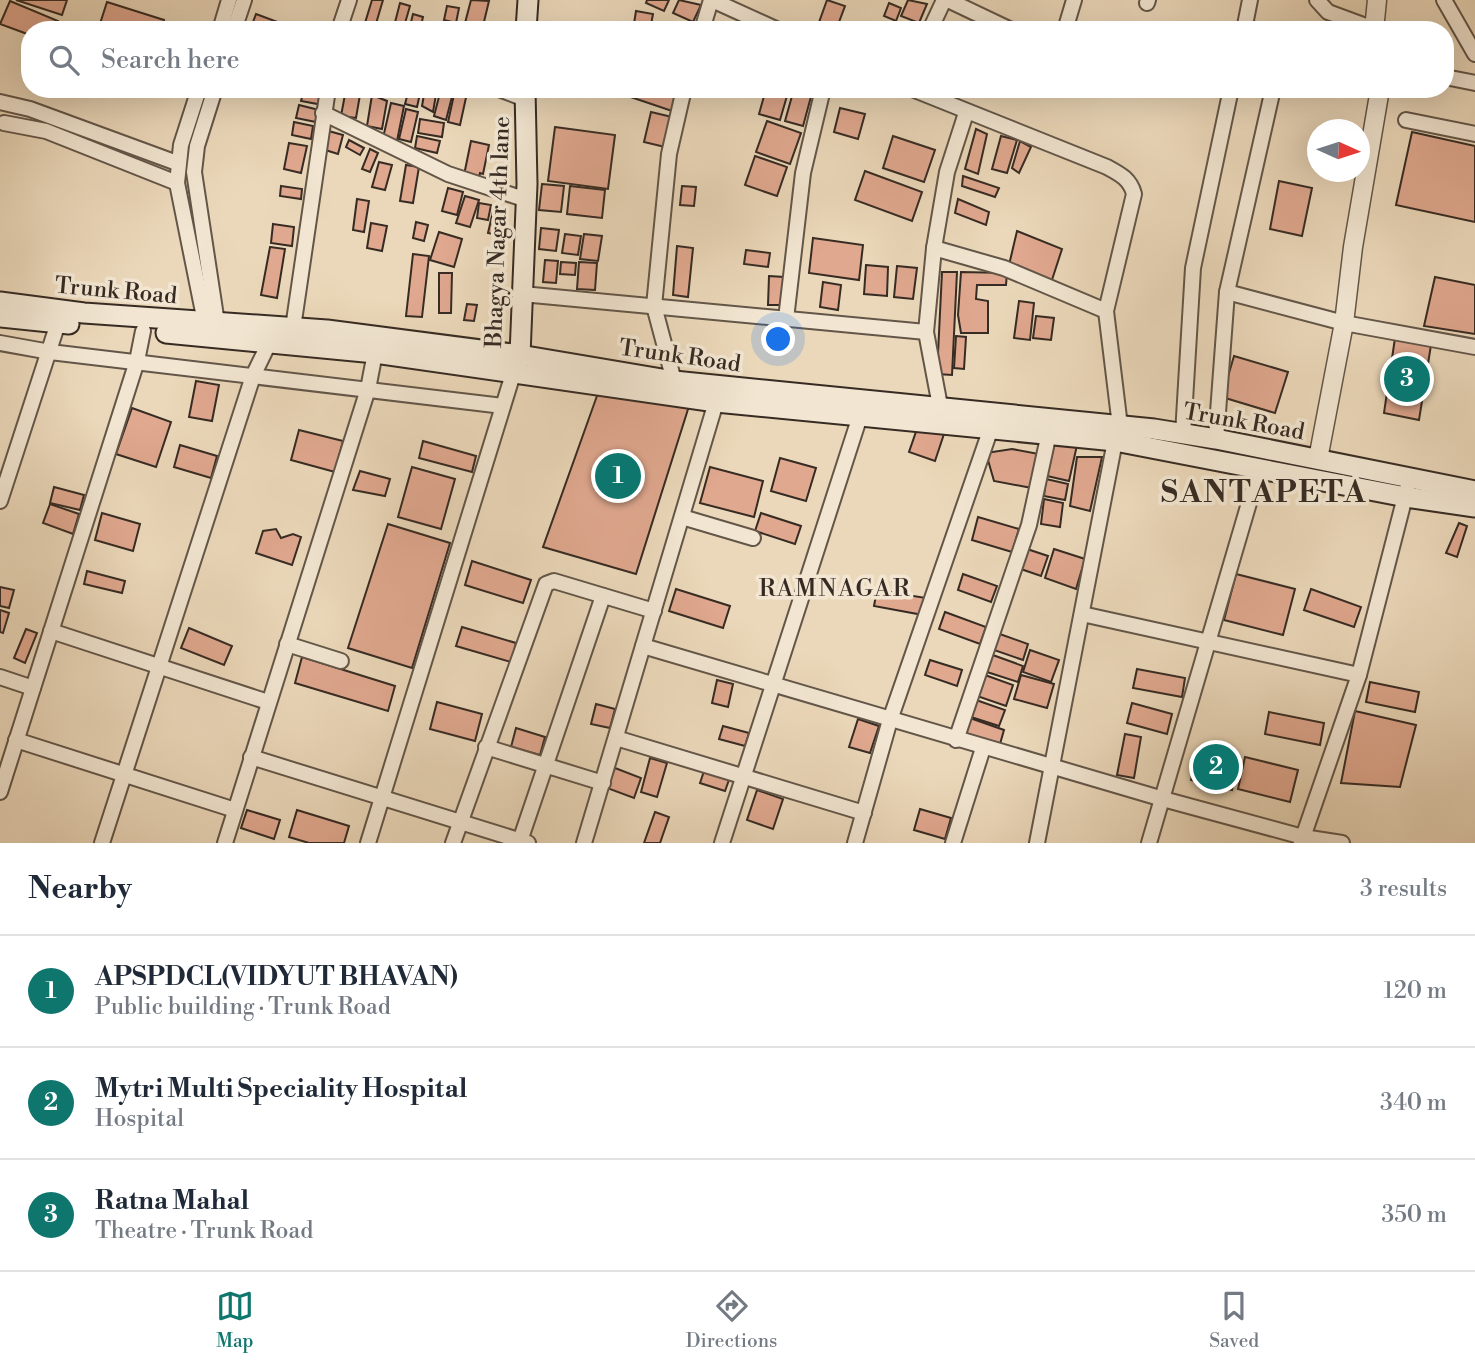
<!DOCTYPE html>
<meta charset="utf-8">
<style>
body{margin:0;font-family:"Libre Bodoni",serif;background:#f6f6f7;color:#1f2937}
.compass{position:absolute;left:1307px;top:119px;width:63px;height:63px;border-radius:50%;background:#fff;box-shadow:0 7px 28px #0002;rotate:93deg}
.you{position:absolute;left:779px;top:340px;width:24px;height:24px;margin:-18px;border:5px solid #fff;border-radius:50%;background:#1a73e8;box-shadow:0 0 0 10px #1a73e833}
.badge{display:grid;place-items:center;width:46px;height:46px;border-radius:50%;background:#0f766e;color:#fff;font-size:23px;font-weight:700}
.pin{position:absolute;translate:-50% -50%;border:4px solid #fff;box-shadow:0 2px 7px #0006}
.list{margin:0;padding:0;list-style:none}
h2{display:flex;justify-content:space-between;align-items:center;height:91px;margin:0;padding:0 28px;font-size:30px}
h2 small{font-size:23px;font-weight:400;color:#747a83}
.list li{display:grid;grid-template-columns:46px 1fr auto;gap:21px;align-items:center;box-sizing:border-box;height:112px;padding:0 28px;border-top:2px solid #e0e1e3}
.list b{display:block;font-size:26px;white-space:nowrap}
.list p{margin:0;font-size:23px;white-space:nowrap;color:#747a83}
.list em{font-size:23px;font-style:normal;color:#747a83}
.icon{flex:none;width:38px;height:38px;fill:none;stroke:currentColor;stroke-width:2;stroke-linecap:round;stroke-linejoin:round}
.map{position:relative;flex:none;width:1475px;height:843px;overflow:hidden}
.search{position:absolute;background:#fff;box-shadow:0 7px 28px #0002;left:21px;right:21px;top:21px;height:77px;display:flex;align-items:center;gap:18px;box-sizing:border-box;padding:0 24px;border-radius:28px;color:#747a83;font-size:26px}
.sheet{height:427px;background:#fff}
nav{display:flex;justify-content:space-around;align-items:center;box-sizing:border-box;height:98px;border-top:2px solid #e0e1e3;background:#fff;font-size:19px;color:#747a83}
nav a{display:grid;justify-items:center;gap:4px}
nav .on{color:#0f766e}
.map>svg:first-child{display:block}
.building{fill:#e0a88f;stroke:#362b23;stroke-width:2}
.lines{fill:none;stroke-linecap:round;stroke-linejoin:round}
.minor-casing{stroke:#635649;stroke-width:18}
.tertiary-casing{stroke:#635649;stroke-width:21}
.secondary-casing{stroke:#362b23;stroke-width:23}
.minor{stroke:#f2e6d2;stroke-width:14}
.tertiary{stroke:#f2e6d2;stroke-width:18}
.secondary{stroke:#f2e6d2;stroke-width:19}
.labels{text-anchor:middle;stroke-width:7;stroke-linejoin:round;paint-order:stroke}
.street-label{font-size:23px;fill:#362b23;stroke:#f2e6d2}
.neighbourhood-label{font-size:24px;letter-spacing:2px;fill:#362b23;stroke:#f2e6d2}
.district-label{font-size:30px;font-weight:bold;letter-spacing:2px;fill:#362b23;stroke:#f2e6d2}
</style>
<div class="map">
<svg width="1475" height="843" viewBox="0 0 1475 843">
<rect width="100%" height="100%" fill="#ebd8ba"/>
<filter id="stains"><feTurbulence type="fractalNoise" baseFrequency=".00286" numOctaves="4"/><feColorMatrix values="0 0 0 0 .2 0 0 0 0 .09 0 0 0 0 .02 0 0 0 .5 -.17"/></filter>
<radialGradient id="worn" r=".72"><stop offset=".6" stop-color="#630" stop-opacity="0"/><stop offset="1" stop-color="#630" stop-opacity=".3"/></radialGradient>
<g class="building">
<path d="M16,0H67L62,15Z"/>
<path d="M372,0H383L375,27L365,23Z"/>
<path d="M471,0L489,1L482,30L464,27Z"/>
<path d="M647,0H669L664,11L646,3Z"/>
<path d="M679,0L701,5L693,22L673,13Z"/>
<path d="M827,0L845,6L836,30L817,28Z"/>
<path d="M908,0L927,4L919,23L901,16Z"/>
<path d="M10,1L58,21L55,30H30V35L0,24Z"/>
<path d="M107,2L164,20L161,30H98Z"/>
<path d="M400,3L410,6L403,30H393Z"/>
<path d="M889,3L901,8L896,21L884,16Z"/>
<path d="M447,6L459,8L456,23L444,20Z"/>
<path d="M636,11L653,14L650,30H633Z"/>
<path d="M256,14L291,27L290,30H250Z"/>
<path d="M413,14L423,17L420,30H409Z"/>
<path d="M304,89H326L323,105L301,101Z"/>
<path d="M346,89H361L356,118L341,116Z"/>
<path d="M409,89H421L417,107L405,104Z"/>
<path d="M425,89H437L433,112L422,106Z"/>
<path d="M441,89H454L446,120L434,116Z"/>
<path d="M617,89H679L672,111L616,92Z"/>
<path d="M766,89H789L780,120L759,114Z"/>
<path d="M794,89L812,93L803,126L785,121Z"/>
<path d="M455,90L467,93L460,125L448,122Z"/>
<path d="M372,95L387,101L382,129L367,126Z"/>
<path d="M391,103L404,106L397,141L383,138Z"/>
<path d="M299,105L319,110L316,122L296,118Z"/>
<path d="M840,108L865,114L858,139L834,132Z"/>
<path d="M406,109L418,112L411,142L399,139Z"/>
<path d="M651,112L672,117L665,147L644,142Z"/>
<path d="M420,119L444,123L442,137L418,133Z"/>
<path d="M767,121L801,133L790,164L756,152Z"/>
<path d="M294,122L313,126L311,139L292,135Z"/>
<path d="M555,127L615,135L608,189L548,181Z"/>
<path d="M976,129L987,134L978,174L965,169Z"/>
<path d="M325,130L343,135L338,154L319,148Z"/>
<path d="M1412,132L1475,146V222L1396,205Z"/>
<path d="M417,136L440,141L437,153L415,148Z"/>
<path d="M893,136L935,150L924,182L883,168Z"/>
<path d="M1001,136L1017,140L1007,173L992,169Z"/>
<path d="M349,140L364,148L360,155L346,147Z"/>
<path d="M471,141L489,145L483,174L480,173L479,178L464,175Z"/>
<path d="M1020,141L1031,147L1019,173L1012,168Z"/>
<path d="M289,143L307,146L301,173L284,169Z"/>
<path d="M370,149L378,153L370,172L362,169Z"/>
<path d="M755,156L787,167L777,196L745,185Z"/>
<path d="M379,162L392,165L385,190L372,187Z"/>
<path d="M406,165L419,167L413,203L400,201Z"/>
<path d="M865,171L922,192L912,221L855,200Z"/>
<path d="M963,176L999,188L995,197L962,186Z"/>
<path d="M1279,181L1312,188L1302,236L1270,229Z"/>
<path d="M542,184L564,186L561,212L539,210Z"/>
<path d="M281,186L302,189L301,199L280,196Z"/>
<path d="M570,186L605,190L602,218L567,214Z"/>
<path d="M682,186L696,187L694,206L680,205Z"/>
<path d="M448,188L463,192L457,215L442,211Z"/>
<path d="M465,196L479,200L470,227L456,223Z"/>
<path d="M357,199L369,201L364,232L353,230Z"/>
<path d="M958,199L989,212L986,225L955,213Z"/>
<path d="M479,203L491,205L488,220L477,218Z"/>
<path d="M494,207L506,209L502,229L514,231L512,238L488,233Z"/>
<path d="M416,222L428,225L424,241L413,238Z"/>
<path d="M371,223L387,226L382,251L367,248Z"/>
<path d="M273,224L294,227L292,246L271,243Z"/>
<path d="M541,228L559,230L556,251L539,249Z"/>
<path d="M1017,231L1062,249L1051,283L1009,265Z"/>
<path d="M439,232L462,239L454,267L430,260Z"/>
<path d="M565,234L581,236L578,255L562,253Z"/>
<path d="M584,234L602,236L598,261L580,259Z"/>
<path d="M813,238L863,245L859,280L809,273Z"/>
<path d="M677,246L693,248L688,297L673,295Z"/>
<path d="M270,247L285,249L277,298L261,295Z"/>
<path d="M746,250L770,253L768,267L744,264Z"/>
<path d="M413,254L429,256L422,317L406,316Z"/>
<path d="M545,260L558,261L556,283L543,282Z"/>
<path d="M561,262L576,263L575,275L560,274Z"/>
<path d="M579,262L597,263L595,290L577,289Z"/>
<path d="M866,265L888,267L887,296L864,294Z"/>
<path d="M897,266L917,268L913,299L894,297Z"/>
<path d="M942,272H957L952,375L937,374Z"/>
<path d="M961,272L1007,273L1006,285H977L976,299L988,301V333H961L958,315Z"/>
<path d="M439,273H452L451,313H439Z"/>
<path d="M769,276L784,277L783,305H768Z"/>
<path d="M1435,277L1475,285V334L1424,326Z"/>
<path d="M823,282L841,285L838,310L820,307Z"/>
<path d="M1019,301L1034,303L1030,340L1014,338Z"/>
<path d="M467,304L477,305L474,321L464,320Z"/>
<path d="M1036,316L1054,318L1051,340L1033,338Z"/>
<path d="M956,336L966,337L964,369L954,368Z"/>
<path d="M1395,338L1431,345L1419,420L1384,413Z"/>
<path d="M1234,356L1288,372L1275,413L1222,397Z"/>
<path d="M196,381L219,385L212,421L189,417Z"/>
<path d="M598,393L689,406L636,574L543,547Z"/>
<path d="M132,408L171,422L156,467L116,454Z"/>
<path d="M919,423L945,431L935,461L909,452Z"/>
<path d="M299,430L343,441L335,472L291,460Z"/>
<path d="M423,441L476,456L472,472L419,458Z"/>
<path d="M1055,441L1077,445L1069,481L1047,476Z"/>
<path d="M180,445L217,456L211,478L174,467Z"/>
<path d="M1012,449L1044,455L1037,489L994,481L986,453Z"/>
<path d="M1077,457H1102L1090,511L1070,506Z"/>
<path d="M780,458L816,468L806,501L771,491Z"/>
<path d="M412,467L455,479L441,529L398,517Z"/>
<path d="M710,467L763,481L754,517L700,503Z"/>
<path d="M360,471L390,479L385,496L353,490Z"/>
<path d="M1046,479L1068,484L1065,500L1044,496Z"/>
<path d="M54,487L84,495L80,510L50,503Z"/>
<path d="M1044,499L1063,503L1060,527L1041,524Z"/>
<path d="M50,504L79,514L73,534L43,523Z"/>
<path d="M102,513L140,524L133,551L95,540Z"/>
<path d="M761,513L801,526L795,544L755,531Z"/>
<path d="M978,517L1019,529L1012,552L972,540Z"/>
<path d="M1459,523L1467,526L1457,557L1446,553Z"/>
<path d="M388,524L450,543L412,668L348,648Z"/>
<path d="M276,529L281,538L293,534L301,537L292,565L256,553L263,531Z"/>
<path d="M1024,548L1048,556L1041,576L1018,568Z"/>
<path d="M1054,549L1085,559L1076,589L1045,578Z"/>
<path d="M472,561L531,580L523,603L465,585Z"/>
<path d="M87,571L125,581L122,593L84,584Z"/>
<path d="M963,574L997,586L991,602L958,590Z"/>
<path d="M1236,574L1295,589L1283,635L1224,620Z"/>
<path d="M0,587L14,590L9,608L0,606Z"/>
<path d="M676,589L730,606L723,628L669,611Z"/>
<path d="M1311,589L1361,607L1354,627L1304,610Z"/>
<path d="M877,590L926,598L923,615L874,606Z"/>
<path d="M0,610L9,613L3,633L0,632Z"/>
<path d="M945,612L986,627L980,644L939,629Z"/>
<path d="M462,627L516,643L511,662L456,646Z"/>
<path d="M189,628L232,646L224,665L181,648Z"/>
<path d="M26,629L37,633L25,663L14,658Z"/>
<path d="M997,633L1028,644L1023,660L991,649Z"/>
<path d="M1030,650L1059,660L1051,682L1023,672Z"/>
<path d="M990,654L1023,666L1018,682L984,671Z"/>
<path d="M302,657L395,686L388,711L295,683Z"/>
<path d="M930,660L962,670L957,686L925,675Z"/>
<path d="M1137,669L1185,678L1182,697L1133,688Z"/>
<path d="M985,675L1013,685L1006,706L977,696Z"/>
<path d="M1021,675L1054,684L1047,708L1014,699Z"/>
<path d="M717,680L733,684L728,707L712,703Z"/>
<path d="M1370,682L1419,692L1415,712L1366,702Z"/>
<path d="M976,700L1005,710L999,726L971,717Z"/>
<path d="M437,702L482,714L475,741L430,729Z"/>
<path d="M1132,703L1172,714L1167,734L1127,723Z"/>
<path d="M596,704L615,709L610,728L591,724Z"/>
<path d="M1355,711L1416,725L1400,787L1341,783Z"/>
<path d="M1269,712L1324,723L1320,745L1265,734Z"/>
<path d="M970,718L1004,730L1000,744L965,733Z"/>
<path d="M858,719L879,726L870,753L849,747Z"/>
<path d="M723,726L749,733L745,746L719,739Z"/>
<path d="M516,728L545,737L540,755L511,747Z"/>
<path d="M1125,734L1141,737L1134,778L1117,775Z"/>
<path d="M1196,756L1237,766L1232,790L1191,780Z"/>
<path d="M1245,757L1298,770L1290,802L1238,789Z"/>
<path d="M650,758L667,763L657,797L641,792Z"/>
<path d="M615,768L641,778L634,798L607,788Z"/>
<path d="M705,768L730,777L725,791L700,783Z"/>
<path d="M757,790L783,799L773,829L747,820Z"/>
<path d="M920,809L951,818L945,839L914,830Z"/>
<path d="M247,810L280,820L274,839L241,828Z"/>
<path d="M297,810L349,826L344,843H309L289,837Z"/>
<path d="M655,812L669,817L660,843H644Z"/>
</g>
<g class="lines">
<defs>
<g id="minor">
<path d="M712,0L778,30"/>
<path d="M948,0L1011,30"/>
<path d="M1317,0L1328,12L1374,29"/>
<path d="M1444,0L1475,54"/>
<path d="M1147,3L1148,0"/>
<path d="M220,30L229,0"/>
<path d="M234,30L244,0"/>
<path d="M339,30L349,0"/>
<path d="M702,30L711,0"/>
<path d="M930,30L944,0"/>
<path d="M1065,30L1074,0"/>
<path d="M1244,30L1250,0"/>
<path d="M1445,77L1475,83"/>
<path d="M199,89L181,145L177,183L205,322"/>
<path d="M215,89L197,146L194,172L217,323"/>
<path d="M499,89L525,99"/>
<path d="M912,89L1107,167C1120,174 1130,179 1134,194L1106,311L1120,426"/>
<path d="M0,102L30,109L177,163"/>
<path d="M323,113L448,174L527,200"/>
<path d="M1406,120L1475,134"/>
<path d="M4,123L46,131L177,183"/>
<path d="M934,248L1004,268L1106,311"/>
<path d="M1227,292L1344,323L1475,347"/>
<path d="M522,294L926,332"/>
<path d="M786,319L803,173L823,89"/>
<path d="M293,328L328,89"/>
<path d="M0,343L50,352L503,406"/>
<path d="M674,381L654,306L669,154L684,89"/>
<path d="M938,415L940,406L926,332L934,248L947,172L966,113"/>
<path d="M1183,434L1193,268L1231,89"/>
<path d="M1216,439L1227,292L1273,89"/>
<path d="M0,501L58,323"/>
<path d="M682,517L753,538"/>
<path d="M1082,614L1359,675"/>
<path d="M51,631L268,702"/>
<path d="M287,644L341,661"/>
<path d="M643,646L1163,799L1303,837L1342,843"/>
<path d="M0,677L33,688"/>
<path d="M616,738L864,813"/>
<path d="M16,740L235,810"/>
<path d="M956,740L1029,525L1049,433"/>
<path d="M486,747L603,783"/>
<path d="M251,757L528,843"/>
<path d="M0,792L137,361L143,331"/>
<path d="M520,841L603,596"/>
<path d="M102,843L253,376L270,341"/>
<path d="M225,843L368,389L375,353"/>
<path d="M368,843L513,374"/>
<path d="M453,843L546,584L554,581L654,611"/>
<path d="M584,843L716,402"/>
<path d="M722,843L860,416"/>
<path d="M855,843L890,720L991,428"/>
<path d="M953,843L983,748"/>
<path d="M1037,843L1115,441"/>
<path d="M1149,843L1259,469"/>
<path d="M1301,843L1359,675L1407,489"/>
</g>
<g id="tertiary">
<path d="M1374,30L1377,0"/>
<path d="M1318,459L1344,323L1353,247L1380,89"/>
</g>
<g id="secondary">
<path d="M526,30L528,0"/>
<path d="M0,302L84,313L327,330L520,355L674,381L1154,429L1216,439L1475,491"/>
<path d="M0,317L69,324"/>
<path d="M166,333L375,353L716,402L1115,441L1406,497L1475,507"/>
<path d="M515,367L520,355L527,184L525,89"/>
</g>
</defs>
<use href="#minor" class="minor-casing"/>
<use href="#tertiary" class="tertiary-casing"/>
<use href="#secondary" class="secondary-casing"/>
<use href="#minor" class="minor"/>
<use href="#tertiary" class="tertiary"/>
<use href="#secondary" class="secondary"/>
</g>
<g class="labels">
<g class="street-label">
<text transform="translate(497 232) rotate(-88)" y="8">Bhagya Nagar 4th lane</text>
<text transform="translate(116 290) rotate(5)" y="8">Trunk Road</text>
<text transform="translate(680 355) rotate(8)" y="8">Trunk Road</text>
<text transform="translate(1244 421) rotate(10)" y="8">Trunk Road</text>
</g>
<g class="neighbourhood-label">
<text x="835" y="596">RAMNAGAR</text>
</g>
<g class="district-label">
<text x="1264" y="502">SANTAPETA</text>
</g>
</g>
<rect width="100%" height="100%" filter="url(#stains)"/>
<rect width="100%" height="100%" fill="url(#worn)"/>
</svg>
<svg class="compass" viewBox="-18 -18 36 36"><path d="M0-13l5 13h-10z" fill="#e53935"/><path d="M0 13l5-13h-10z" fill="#747a83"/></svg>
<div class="you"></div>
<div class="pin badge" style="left:618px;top:476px">1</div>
<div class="pin badge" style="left:1216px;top:767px">2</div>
<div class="pin badge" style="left:1407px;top:379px">3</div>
<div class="search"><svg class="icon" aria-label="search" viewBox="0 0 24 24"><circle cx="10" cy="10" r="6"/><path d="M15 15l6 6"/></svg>Search here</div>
</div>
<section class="sheet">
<h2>Nearby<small>3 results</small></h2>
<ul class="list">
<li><span class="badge">1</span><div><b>APSPDCL(VIDYUT BHAVAN)</b><p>Public building · Trunk Road</p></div><em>120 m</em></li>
<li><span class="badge">2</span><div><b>Mytri Multi Speciality Hospital</b><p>Hospital</p></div><em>340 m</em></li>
<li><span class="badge">3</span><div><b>Ratna Mahal</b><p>Theatre · Trunk Road</p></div><em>350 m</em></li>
</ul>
</section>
<nav>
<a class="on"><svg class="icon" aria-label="map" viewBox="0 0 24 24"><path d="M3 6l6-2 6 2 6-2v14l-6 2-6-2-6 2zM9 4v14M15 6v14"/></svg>Map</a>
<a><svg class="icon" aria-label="directions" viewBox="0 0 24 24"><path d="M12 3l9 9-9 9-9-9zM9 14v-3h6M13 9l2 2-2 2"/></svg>Directions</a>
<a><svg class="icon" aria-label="saved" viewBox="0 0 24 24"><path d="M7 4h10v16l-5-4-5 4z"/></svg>Saved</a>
</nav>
